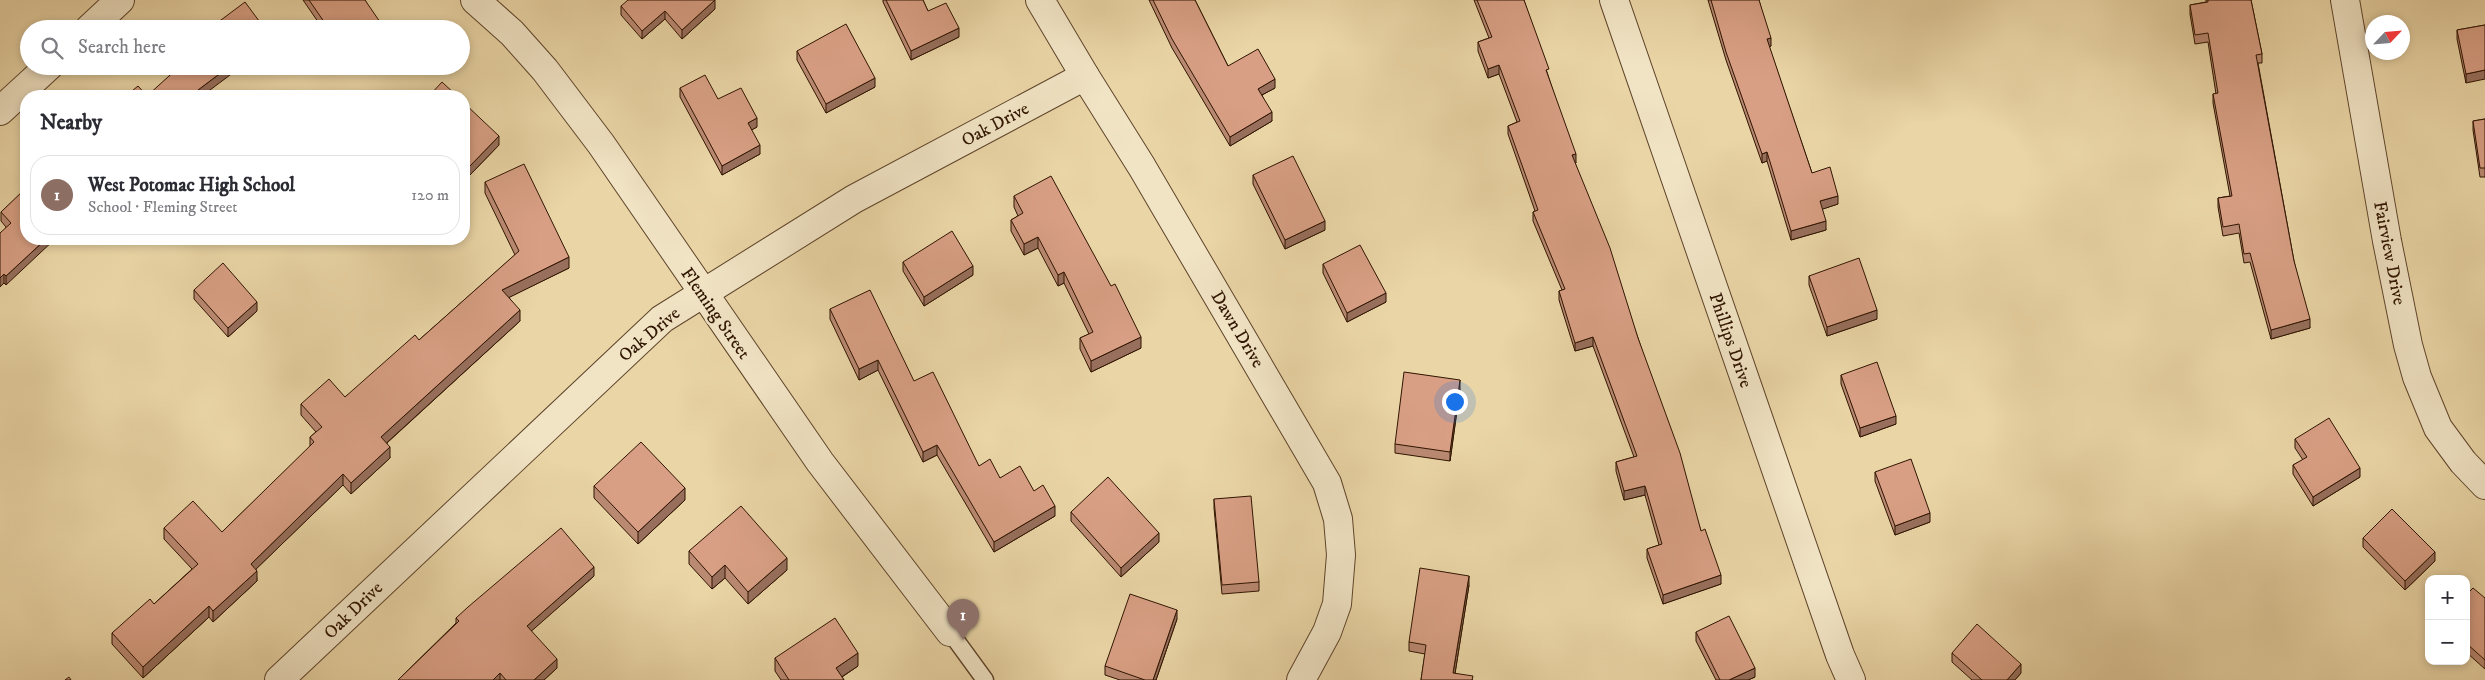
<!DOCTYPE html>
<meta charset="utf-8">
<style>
body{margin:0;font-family:"IM FELL DW Pica",serif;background:#f2f2f3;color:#2b2b33}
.controls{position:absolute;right:15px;bottom:15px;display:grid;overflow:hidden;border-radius:10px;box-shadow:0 2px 8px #0003}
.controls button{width:45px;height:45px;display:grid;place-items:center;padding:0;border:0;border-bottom:1px solid #e1e1e2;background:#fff;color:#2b2b33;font:25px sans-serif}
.compass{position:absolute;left:2365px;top:15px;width:45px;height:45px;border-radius:50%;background:#fff;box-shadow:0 2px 8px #0003;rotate:64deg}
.you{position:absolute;left:1454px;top:401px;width:18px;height:18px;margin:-12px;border:4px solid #fff;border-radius:50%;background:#1a73e8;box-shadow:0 0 0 8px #1a73e833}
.badge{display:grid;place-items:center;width:32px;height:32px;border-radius:50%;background:#7c3aed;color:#fff;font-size:16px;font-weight:700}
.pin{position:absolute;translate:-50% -41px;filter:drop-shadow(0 1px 2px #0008)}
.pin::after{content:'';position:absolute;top:26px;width:18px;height:15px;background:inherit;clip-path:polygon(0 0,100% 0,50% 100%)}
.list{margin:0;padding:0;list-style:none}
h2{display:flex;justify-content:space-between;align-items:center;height:65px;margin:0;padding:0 20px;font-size:21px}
h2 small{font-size:16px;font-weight:400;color:#7c7c81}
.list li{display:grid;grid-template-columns:32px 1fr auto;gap:15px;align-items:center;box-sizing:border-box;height:80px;margin:0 10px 10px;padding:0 10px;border:1px solid #e1e1e2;border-radius:20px}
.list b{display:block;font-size:19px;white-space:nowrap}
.list p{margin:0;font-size:16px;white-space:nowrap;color:#7c7c81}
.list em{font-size:16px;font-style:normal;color:#7c7c81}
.icon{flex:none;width:28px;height:28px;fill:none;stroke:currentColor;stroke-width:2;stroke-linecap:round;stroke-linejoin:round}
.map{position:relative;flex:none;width:2485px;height:680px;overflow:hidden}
.search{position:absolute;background:#fff;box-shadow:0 2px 8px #0003;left:20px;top:20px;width:450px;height:55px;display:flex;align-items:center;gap:12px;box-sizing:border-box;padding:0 18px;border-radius:28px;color:#7c7c81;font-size:19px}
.panel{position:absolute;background:#fff;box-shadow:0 2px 8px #0003;left:20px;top:90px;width:450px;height:155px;border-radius:20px}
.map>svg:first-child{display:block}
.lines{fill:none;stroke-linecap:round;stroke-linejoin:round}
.service-casing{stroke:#5e442a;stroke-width:19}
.minor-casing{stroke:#5e442a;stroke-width:30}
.service{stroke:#f1e4c5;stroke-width:16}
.minor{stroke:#f1e4c5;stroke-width:28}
.wall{fill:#ba8972;stroke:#2f1400}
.shaded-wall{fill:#976f5c;stroke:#2f1400}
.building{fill:#d89f84;stroke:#2f1400}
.labels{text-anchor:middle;stroke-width:5;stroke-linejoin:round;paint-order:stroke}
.street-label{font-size:18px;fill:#2f1400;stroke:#f1e4c5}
</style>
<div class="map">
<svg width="2485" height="680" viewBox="0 0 2485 680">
<rect width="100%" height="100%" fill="#ead5a6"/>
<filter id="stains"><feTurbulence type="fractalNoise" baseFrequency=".004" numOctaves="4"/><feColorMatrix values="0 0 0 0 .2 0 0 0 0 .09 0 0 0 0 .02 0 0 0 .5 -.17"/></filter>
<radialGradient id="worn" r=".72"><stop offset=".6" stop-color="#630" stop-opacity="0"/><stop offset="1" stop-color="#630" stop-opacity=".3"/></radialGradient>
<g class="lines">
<defs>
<path id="service" d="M950,632L985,680"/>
<g id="minor">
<path d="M475,0L512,33L545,70L601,144L820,462L950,632"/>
<path d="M1040,0L1085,76L1142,167L1327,483L1338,519L1341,555L1337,604L1327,632L1301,680"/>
<path d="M1614,0L1840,655L1851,680"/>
<path d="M2345,0L2387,241L2408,345L2417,377L2438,428L2463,462L2485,485"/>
<path d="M89,29L120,0"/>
<path d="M0,111L49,66"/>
<path d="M279,680L662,319L854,199L1085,76"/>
</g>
</defs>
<use href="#service" class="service-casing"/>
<use href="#minor" class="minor-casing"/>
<use href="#service" class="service"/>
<use href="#minor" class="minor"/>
</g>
<g class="wall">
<path d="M303,0H365L380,29H323Z"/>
<path d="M883,0H923L928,11L959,37L911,60L883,2Z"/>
<path d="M1149,0H1195L1228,66L1275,88L1262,95L1272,121L1230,146L1172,48Z"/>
<path d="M1474,0H1524L1576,163H1575L1638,338L1701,531L1721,584L1663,604L1647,558V549L1659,545L1645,495L1624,500L1616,471V462L1634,457L1593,346L1575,351L1559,300V291L1562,290L1533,221V212L1535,211L1508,134V126L1517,122L1499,74L1488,78L1478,51V42L1489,38Z"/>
<path d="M1708,0H1759L1771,46L1769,47L1812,173L1838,204L1822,209L1826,230L1791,240L1767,161L1762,163L1726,60Z"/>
<path d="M2206,0H2251L2262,54V63H2258L2294,261L2310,328L2271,339L2250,262L2244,263L2239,233L2223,236L2218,207V198L2230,196L2213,103V94H2216L2208,42L2195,44L2190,14V5L2206,2Z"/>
<path d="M621,6L715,9L682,39L665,19L642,39L621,15Z"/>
<path d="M2485,25L2466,83L2457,39V30Z"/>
<path d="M797,51L875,87L826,113L797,60Z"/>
<path d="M680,88L718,99L757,127L751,130L760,154L722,175L680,97Z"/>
<path d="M464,103L499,145L468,177L464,173Z"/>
<path d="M2485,119V177H2480L2473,130V121Z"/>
<path d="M1253,175L1325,230L1285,249L1253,184Z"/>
<path d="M485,182L569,268L509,297L520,321L387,443L390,458L351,494L343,485L256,569L257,581L213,622L209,617L143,678L112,644V633L154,604L192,569L164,539V528L222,532L310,447V437L316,432L301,415V404L345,397L419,340L515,255L485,193Z"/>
<path d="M26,189L6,285L4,283L0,287L6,227L1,221V212Z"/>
<path d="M1014,196L1141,348L1091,372L1080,349V338L1089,334L1064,283L1058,286L1038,248L1024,255L1011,231V220L1018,216L1014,207Z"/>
<path d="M903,262L973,275L924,306L903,271Z"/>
<path d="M1323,264L1386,302L1347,322L1323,273Z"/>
<path d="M1809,276L1877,319L1827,336L1809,285Z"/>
<path d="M194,290L257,311L228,337L194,299Z"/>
<path d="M830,309L914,381L979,466L1000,478L1034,491L1055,516L994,552L937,455L923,462L878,370L859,380L830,319Z"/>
<path d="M1841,375L1896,424L1860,437L1841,384Z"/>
<path d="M1460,389L1450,461L1395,453V444Z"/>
<path d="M2295,439L2360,477L2313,506L2293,474V465L2303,460L2295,448Z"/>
<path d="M1875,472L1930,522L1895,535L1875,481Z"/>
<path d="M594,486L685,500L638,544L594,498Z"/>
<path d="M1214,499L1259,582V591L1222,594L1214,508Z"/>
<path d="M1071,512L1159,542L1121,577L1071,521Z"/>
<path d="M2363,538L2435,561L2405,590L2363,547Z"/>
<path d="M689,551L787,570L748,604L725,578L712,589L689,564Z"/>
<path d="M594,576L531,631L557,668L544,680H398L456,623V618Z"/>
<path d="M1469,585L1455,673L1473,680H1421L1425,654L1409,651V642Z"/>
<path d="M2466,595L2485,598V669L2466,652Z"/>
<path d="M1177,619L1156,680H1120L1105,675V666Z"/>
<path d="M1696,632L1755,677L1748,680H1716L1696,641Z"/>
<path d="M1952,653L2021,673L2015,680H1972L1952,662Z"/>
<path d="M775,658L858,666L842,677L844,680H781L775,671Z"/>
</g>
<g class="shaded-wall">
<path d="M715,0V9L682,39V30Z"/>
<path d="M665,11V19L642,39V31Z"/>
<path d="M380,22V29H370Z"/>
<path d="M959,28V37L911,60V51Z"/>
<path d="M1771,38V46L1767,48V39Z"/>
<path d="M1499,65V74L1488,78V69Z"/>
<path d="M230,66H242L202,96H198V90Z"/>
<path d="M2485,70V79L2466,83V74Z"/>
<path d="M875,78V87L826,113V104Z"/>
<path d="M1275,79V88L1258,97V89Z"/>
<path d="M1272,112V121L1230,146V137Z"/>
<path d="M757,118V127L748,132V123Z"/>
<path d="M499,136V145L468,177V168Z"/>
<path d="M760,145V154L722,175V166Z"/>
<path d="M1767,152V161L1762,163V154Z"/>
<path d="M1576,154V163L1572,164V155Z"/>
<path d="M1838,196V204L1820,210V201Z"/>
<path d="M1325,221V230L1285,249V240Z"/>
<path d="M1826,221V230L1791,240V231Z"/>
<path d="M1038,237V248L1024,255V244Z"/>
<path d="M46,239H55L6,285V276Z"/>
<path d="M569,257V268L502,301V290Z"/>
<path d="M973,266V275L924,306V297Z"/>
<path d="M1064,272V283L1058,286V275Z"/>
<path d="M4,274V283L0,287V278Z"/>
<path d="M1386,293V302L1347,322V313Z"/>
<path d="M257,302V311L228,337V328Z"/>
<path d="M520,310V321L381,448V437Z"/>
<path d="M1877,310V319L1827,336V327Z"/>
<path d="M2310,319V328L2271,339V330Z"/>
<path d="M1141,337V348L1091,372V361Z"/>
<path d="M1593,337V346L1575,351V343Z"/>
<path d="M878,360V370L859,380V369Z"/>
<path d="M1460,380V389L1450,461V452Z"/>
<path d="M1896,416V424L1860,437V428Z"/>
<path d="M937,445V455L923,462V452Z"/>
<path d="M390,447V458L351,494V483Z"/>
<path d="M2360,468V477L2313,506V497Z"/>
<path d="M343,474V485L251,574V564Z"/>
<path d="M1645,486V495L1624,500V491Z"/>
<path d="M685,488V500L638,544V532Z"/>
<path d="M1055,506V516L994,552V542Z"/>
<path d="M1930,513V522L1895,535V526Z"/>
<path d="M1159,533V542L1121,577V568Z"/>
<path d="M2435,552V561L2405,590V581Z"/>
<path d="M787,558V570L748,604V592Z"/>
<path d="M725,565V578L712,589V577Z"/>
<path d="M594,567V576L527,635V626Z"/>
<path d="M257,571V581L213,622V611Z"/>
<path d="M1721,575V584L1663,604V595Z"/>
<path d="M1469,576V585L1454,680L1453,673Z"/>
<path d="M209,606V617L143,678V667Z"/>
<path d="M1177,610V619L1156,680H1153Z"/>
<path d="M858,653V666L837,680L836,668Z"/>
<path d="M557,659V668L544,680H534Z"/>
<path d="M2021,664V673L2015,680H2007Z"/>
<path d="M1755,668V677L1748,680H1729Z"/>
<path d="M500,673V680H493Z"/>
</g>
<g class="building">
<path d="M309,0H365L380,22L370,29H329Z"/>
<path d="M628,0H715L682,30L665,11L642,31L621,6Z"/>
<path d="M886,0H923L928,11L946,3L959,28L911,51Z"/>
<path d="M1153,0H1195L1228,66L1258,49L1275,79L1258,89L1272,112L1230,137L1172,39Z"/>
<path d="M1477,0H1524L1549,69L1546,70L1576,154L1572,155L1610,248L1638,338L1680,453L1701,531L1705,529L1721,575L1663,595L1647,549L1662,544L1645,486L1624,491L1616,462L1637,456L1593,337L1575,343L1559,291L1565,289L1533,212L1538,210L1508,126L1520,121L1499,65L1488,69L1478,42L1492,37Z"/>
<path d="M1711,0H1759L1771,38L1767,39L1812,173L1830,167L1838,196L1820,201L1826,221L1791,231L1767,152L1762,154L1726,52Z"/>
<path d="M2208,0H2251L2262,54L2256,55L2294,261L2310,319L2271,330L2250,253L2244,254L2239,224L2223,227L2218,198L2232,196L2213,94L2218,93L2208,33L2195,35L2190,5L2208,2Z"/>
<path d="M245,2L265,29H209Z"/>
<path d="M846,24L875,78L826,104L797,51Z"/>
<path d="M2485,25V70L2466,74L2457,30Z"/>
<path d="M180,66H230L198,90L201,94L199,96H147Z"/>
<path d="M705,75L718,99L741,88L757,118L748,123L760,145L722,166L680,88Z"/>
<path d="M442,82L457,96H429Z"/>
<path d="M138,86L147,96H126Z"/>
<path d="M464,103L499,136L468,168L464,164Z"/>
<path d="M2485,119V168H2480L2473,121Z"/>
<path d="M1293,156L1325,221L1285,240L1253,175Z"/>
<path d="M524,164L569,257L502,290L520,310L381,437L390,447L351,483L343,474L251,564L257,571L213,611L209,606L143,667L112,633L150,599L154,604L198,564L164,528L193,501L222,532L314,442L310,437L322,427L301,404L329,379L345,397L415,335L419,340L519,251L485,182Z"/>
<path d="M1051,176L1111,286L1115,284L1141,337L1091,361L1080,338L1093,332L1064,272L1058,275L1038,237L1024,244L1011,220L1023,213L1014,196Z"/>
<path d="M26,188V239H46L6,276L4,274L0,278V233L11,223L1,212Z"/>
<path d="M952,231L973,266L924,297L903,262Z"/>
<path d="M1360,245L1386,293L1347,313L1323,264Z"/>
<path d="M1859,258L1877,310L1827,327L1809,276Z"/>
<path d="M223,263L257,302L228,328L194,290Z"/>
<path d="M870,290L914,381L933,372L979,466L990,459L1000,478L1020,466L1034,491L1043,485L1055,506L994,542L937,445L923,452L878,360L859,369L830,309Z"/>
<path d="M1877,362L1896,416L1860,428L1841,375Z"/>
<path d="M1404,372L1460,380L1450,452L1395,444Z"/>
<path d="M2329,418L2360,468L2313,497L2293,465L2307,457L2295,439Z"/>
<path d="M641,442L685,488L638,532L594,486Z"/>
<path d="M1911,459L1930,513L1895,526L1875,472Z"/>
<path d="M1108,477L1159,533L1121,568L1071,512Z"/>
<path d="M1251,496L1259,582L1222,585L1214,499Z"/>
<path d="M741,506L787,558L748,592L725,565L712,577L689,551Z"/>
<path d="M2392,509L2435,552L2405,581L2363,538Z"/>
<path d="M561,528L594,567L527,626L557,659L534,680H506L500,673L493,680H398L459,621L456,618L468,607Z"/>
<path d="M1420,568L1469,576L1453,673L1473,676L1472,680H1421L1426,645L1409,642Z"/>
<path d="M2473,588L2485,598V660L2466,643V595Z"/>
<path d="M1130,594L1177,610L1153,680H1145L1105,666Z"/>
<path d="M1729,616L1755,668L1729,680H1720L1696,632Z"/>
<path d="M835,618L858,653L836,668L844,680H789L775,658Z"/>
<path d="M1977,624L2021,664L2007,680H1982L1952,653Z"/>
<path d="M69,677L71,680H65Z"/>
</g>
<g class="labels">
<g class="street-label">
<text transform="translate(995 124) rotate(-28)" y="6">Oak Drive</text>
<text transform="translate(2390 253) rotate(79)" y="6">Fairview Drive</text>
<text transform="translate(716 313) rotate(55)" y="6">Fleming Street</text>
<text transform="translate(1238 329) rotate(59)" y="6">Dawn Drive</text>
<text transform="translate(649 334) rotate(-40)" y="6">Oak Drive</text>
<text transform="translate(1731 340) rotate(71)" y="6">Phillips Drive</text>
<text transform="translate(353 610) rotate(-44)" y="6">Oak Drive</text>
</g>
</g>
<rect width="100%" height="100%" filter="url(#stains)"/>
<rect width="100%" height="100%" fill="url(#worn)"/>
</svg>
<div class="controls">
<button>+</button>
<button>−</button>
</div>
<svg class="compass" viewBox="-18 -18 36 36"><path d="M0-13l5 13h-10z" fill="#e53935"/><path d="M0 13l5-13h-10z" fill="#7c7c81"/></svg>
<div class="you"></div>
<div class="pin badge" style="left:963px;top:640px;background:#8d6e63">1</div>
<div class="search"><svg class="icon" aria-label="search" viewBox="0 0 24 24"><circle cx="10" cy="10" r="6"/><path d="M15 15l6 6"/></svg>Search here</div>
<section class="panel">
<h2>Nearby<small></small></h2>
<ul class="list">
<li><span class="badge" style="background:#8d6e63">1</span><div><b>West Potomac High School</b><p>School · Fleming Street</p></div><em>120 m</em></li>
</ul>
</section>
</div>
